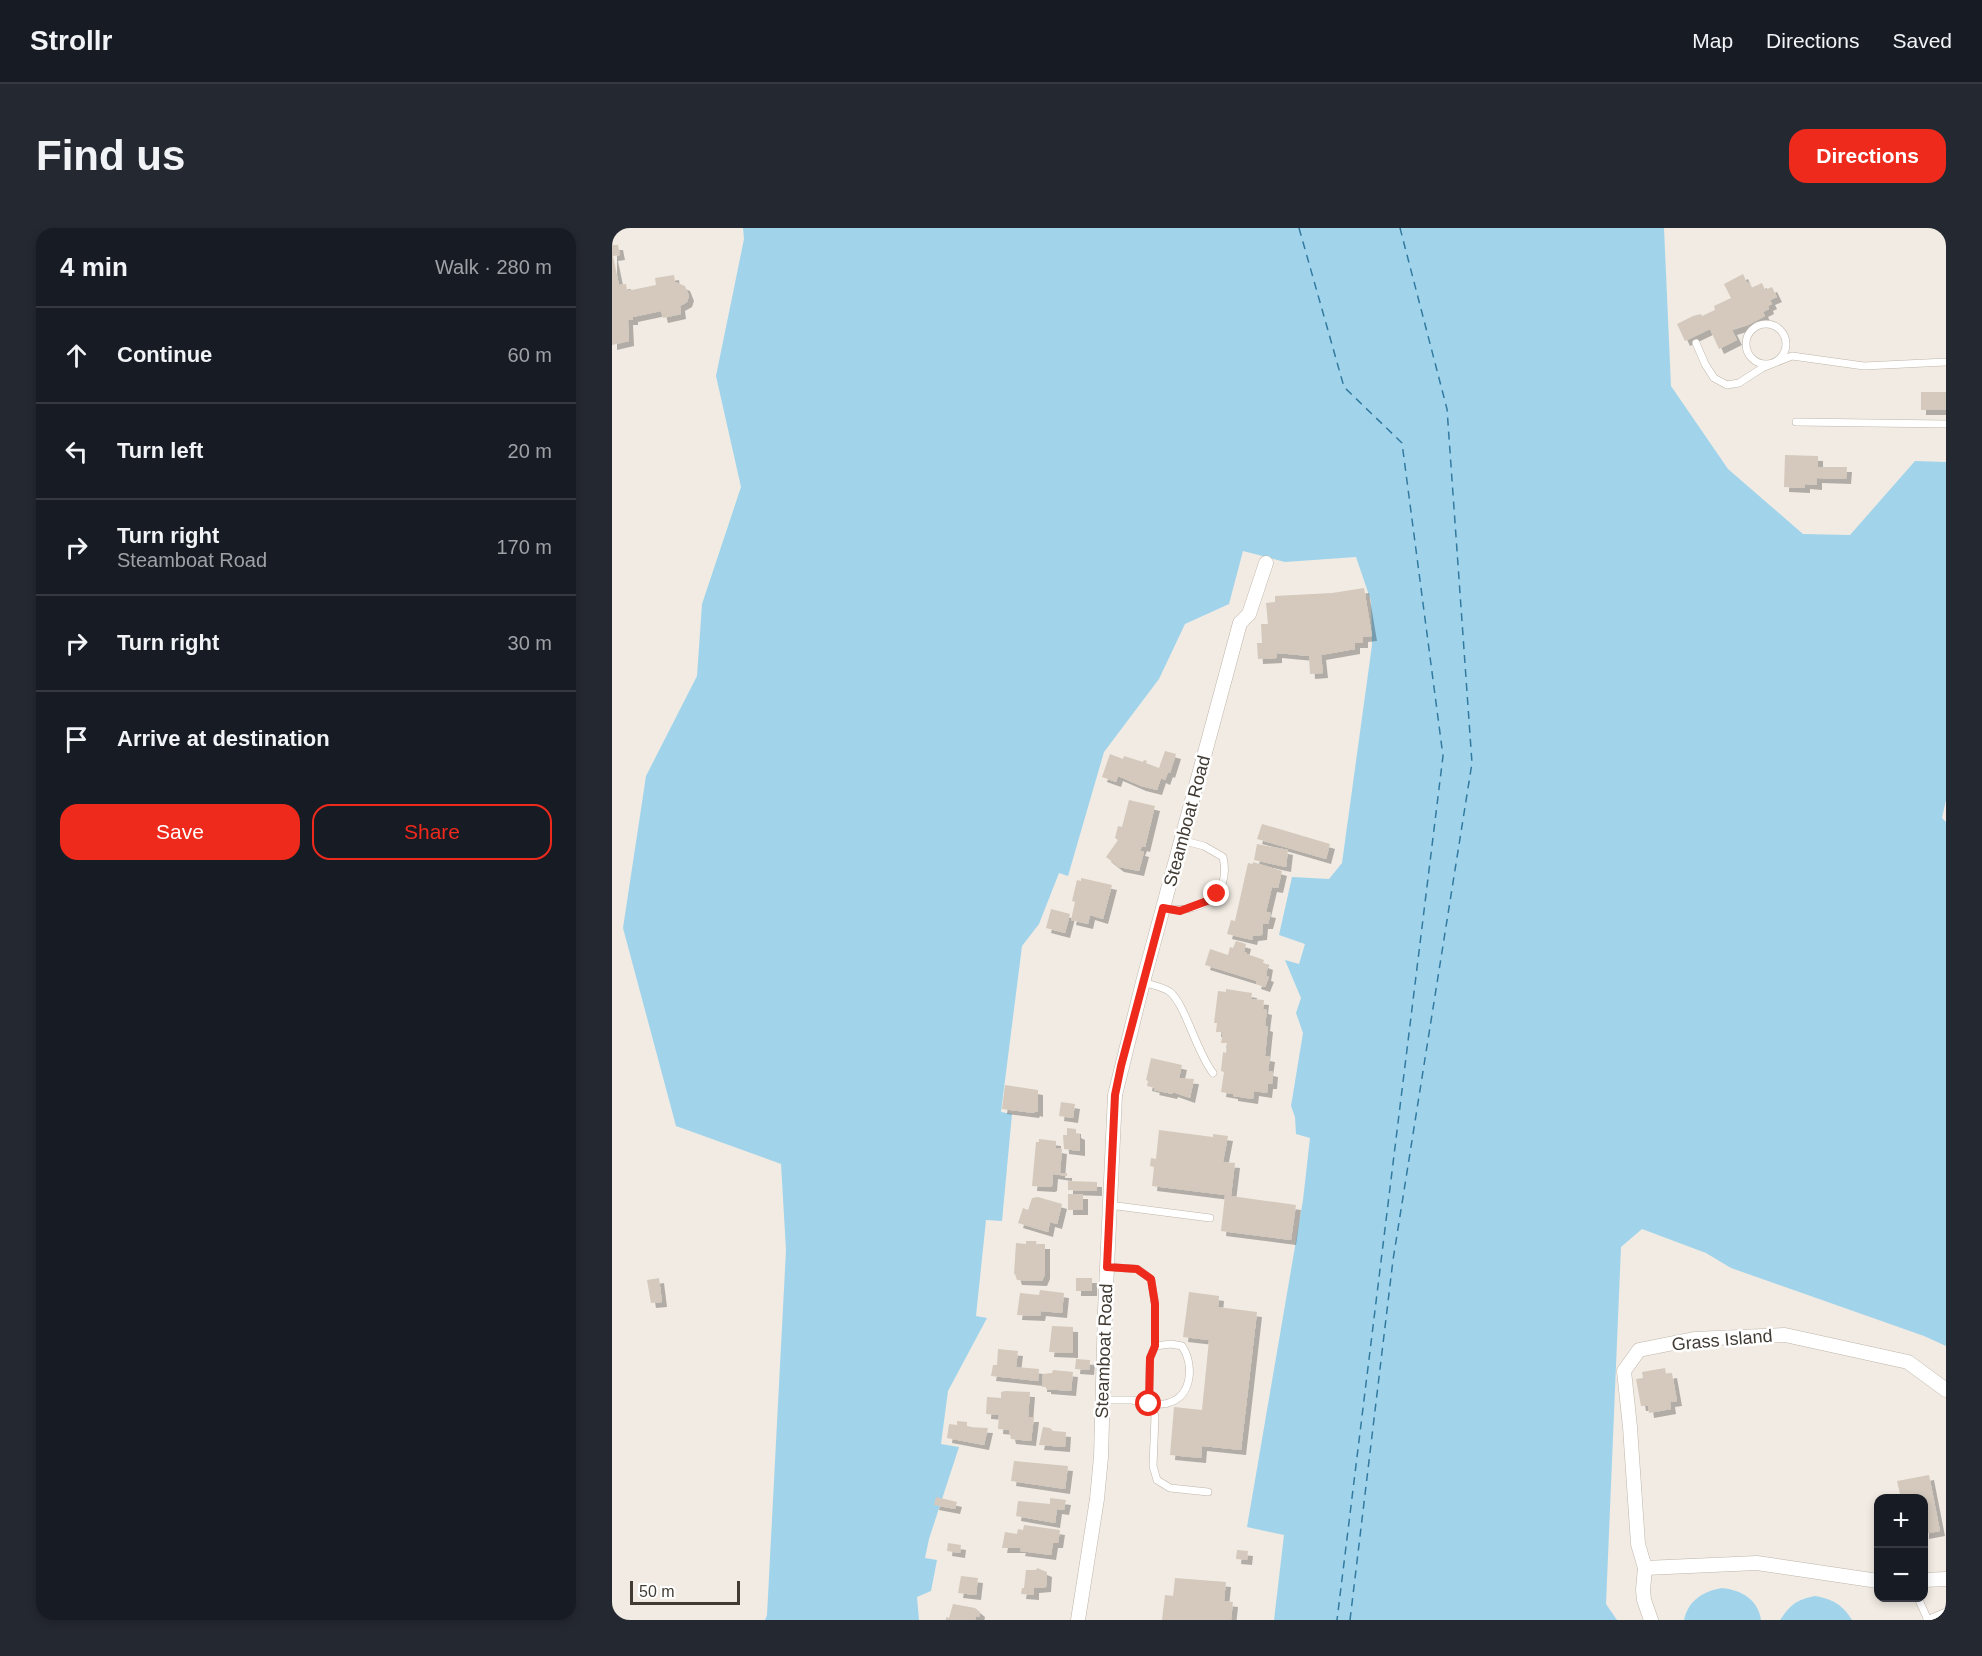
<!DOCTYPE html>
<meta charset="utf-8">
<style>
body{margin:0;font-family:Helvetica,sans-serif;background:#242831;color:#f1f3f6}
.controls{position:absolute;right:18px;bottom:18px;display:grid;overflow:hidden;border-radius:12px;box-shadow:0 3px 9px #0003}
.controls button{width:54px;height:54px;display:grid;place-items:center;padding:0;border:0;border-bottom:2px solid #363941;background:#171b24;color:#f1f3f6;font:30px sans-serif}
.scale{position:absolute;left:18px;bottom:15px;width:110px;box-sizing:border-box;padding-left:6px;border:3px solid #423b34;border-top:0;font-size:16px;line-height:21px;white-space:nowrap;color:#423b34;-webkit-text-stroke:4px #fff;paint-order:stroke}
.stop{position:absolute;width:18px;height:18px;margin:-14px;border:4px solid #ee2a1d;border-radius:50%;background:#fff}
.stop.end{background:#ee2a1d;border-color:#fff;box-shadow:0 2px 6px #0008}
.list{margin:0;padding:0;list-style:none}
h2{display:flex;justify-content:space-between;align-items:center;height:78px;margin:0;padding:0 24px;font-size:26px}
h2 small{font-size:20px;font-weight:400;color:#9ea1a6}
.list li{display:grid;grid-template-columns:39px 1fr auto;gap:18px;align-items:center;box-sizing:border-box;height:96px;padding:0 24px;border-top:2px solid #363941}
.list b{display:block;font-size:22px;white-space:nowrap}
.list p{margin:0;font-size:20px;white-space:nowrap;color:#9ea1a6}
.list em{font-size:20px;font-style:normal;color:#9ea1a6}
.actions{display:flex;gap:12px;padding:18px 24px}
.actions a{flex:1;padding:14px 0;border:2px solid #ee2a1d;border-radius:18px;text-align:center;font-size:21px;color:#ee2a1d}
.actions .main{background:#ee2a1d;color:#fff}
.icon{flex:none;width:33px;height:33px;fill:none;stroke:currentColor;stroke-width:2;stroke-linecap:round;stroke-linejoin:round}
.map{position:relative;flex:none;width:1334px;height:1392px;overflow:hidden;border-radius:18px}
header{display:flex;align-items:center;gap:36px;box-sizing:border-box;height:84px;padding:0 30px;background:#171b24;border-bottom:2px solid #363941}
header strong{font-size:28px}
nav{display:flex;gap:33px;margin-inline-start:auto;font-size:21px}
.intro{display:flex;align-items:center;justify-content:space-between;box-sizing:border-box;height:144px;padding:0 36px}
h1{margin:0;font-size:42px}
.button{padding:15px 27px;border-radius:18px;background:#ee2a1d;color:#fff;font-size:21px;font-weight:700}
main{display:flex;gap:36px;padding:0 36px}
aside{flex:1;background:#171b24;border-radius:18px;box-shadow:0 3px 9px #0003}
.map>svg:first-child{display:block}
.water{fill:#a1d4eb}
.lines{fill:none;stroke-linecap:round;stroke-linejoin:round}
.ferry{stroke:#327aa0;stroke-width:1.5;stroke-dasharray:8 6;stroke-linecap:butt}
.building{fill:#d4c9bc;filter:url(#shadow)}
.lane-casing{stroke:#beb5a9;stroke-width:8}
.street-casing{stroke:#beb5a9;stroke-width:15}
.lane{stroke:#fff;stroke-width:7}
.street{stroke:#fff;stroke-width:14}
.route{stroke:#ee2a1d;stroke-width:8}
.labels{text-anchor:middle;stroke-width:5;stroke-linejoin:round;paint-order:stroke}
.street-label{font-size:18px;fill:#423b34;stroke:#fff}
</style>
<header>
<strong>Strollr</strong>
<nav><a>Map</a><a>Directions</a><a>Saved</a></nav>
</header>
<div class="intro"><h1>Find us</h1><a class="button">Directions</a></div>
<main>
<aside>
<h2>4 min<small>Walk · 280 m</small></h2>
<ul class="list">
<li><svg class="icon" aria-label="ahead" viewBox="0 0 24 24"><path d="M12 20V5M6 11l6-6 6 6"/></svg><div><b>Continue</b></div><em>60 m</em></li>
<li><svg class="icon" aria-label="left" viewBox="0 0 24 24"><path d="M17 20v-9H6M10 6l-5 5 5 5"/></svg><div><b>Turn left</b></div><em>20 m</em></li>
<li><svg class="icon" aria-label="right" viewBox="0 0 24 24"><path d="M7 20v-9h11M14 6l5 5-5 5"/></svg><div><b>Turn right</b><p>Steamboat Road</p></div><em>170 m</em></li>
<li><svg class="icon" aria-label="right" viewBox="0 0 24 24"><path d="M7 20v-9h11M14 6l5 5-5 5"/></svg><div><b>Turn right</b></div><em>30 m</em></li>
<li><svg class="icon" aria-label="arrive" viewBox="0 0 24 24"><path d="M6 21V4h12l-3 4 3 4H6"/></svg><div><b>Arrive at destination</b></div></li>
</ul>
<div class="actions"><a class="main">Save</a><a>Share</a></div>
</aside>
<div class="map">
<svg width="1334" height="1392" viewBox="0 0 1334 1392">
<defs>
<filter id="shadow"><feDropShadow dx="5" dy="5" stdDeviation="0" flood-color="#0004"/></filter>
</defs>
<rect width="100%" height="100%" fill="#f1ebe3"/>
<g class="water">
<path d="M131,0H1052L1059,158L1116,241L1191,306L1238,307L1303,233L1334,234V572L1330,590L1334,594V1118L1312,1108L1119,1040L1094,1025L1030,1001L1009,1019L994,1376L1005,1392H662L672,1307L635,1299L691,972L698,910L684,906L683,889L679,878L691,805L684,785L689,770L673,732L687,736L693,716L667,707L680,649L717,651L730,635L760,417L759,373L744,329L673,334L631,323L617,376L573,396L547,451L492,524L456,648L447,645L427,696L410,718L389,884L400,886L390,993L374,992L364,1088L375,1090L336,1163L329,1216L347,1219L317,1311L313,1330L325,1332L319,1363L305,1369L307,1392H153L155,1387L174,1022L169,936L64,898L11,700L34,548L85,448L90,376L129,259L104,148L132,11Z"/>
<path d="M1110,1360C1129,1362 1146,1371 1149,1392H1072C1076,1372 1092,1363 1110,1360Z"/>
<path d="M1203,1368C1220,1371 1230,1376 1240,1392H1168C1179,1376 1184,1372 1203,1368Z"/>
</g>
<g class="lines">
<g class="ferry">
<path d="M687,0L732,159L790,215L831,528L725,1392"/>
<path d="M738,1392L781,1032L860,535L835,181L788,0"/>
</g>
</g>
<g class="building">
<path d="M0,17H6L8,27L1,28L7,57L14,56L15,63L44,57L43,50L62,47L63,54L73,58L77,68L75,74L68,78L69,86L51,90L49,83L21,89V92H16L17,113L0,117Z"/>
<path d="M1131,46L1135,55L1138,54L1139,60L1150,55L1153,62L1160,59L1165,69L1158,72L1160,76L1156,78L1157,81L1151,84L1153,88L1136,97L1120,102L1125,112L1107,121L1098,101L1073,113L1065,96L1081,88L1089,86L1090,88L1103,82L1102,78L1119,70L1112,56Z"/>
<rect x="1309" y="164" width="25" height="18"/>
<path d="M1173,227L1206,228V239H1235L1234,251L1205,250V257L1193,256V260L1172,259Z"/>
<path d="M752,360L760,408L751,409V415H743V421L709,427L711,445L698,446L697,428L665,425V430L646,431L645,415H650L649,396H656L654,375L663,374V368L720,365Z"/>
<path d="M553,523L564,526L558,545L556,544L553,552L549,550L545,562L529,558L506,548L504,554L490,549L498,526L511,531L512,528L531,534L532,532L535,533L534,535L547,540Z"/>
<path d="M517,572L543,578L533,619L530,618L528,623L532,624L527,643L507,639L494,629L506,612L503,610L506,598L510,599Z"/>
<path d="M650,596L718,616L714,631L645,611Z"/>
<path d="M645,616L676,622L674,639L642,632Z"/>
<path d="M641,634L670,643L666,660L660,659L654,684L659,685L656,696H651L650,707L641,708L640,712L615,706L619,692L623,693L636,635L641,636Z"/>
<path d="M469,650L500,657L491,691L478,687L476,696L459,692L463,674L460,673L465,652L469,653Z"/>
<path d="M439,681L458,686L453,705L434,700Z"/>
<path d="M624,713L634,716L632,724L635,725V726L652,732L651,735L656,737L654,748L657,749L653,759L644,756L645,753L593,737L598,721L616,727L618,719L621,720Z"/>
<path d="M614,761L640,765L639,771L652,772L651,781L655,782L653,798L656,799L653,828L658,829L656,843L661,844L660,856H656L655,865L642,863L641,871L621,868V866L609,864L612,844L609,843L611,824L614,825L615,815H609L611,804H604L605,795H602L606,763L614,764Z"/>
<path d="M539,830L570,837L567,850L582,851L578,870L561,864L560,866L542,862L543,860L535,858L536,853L534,852Z"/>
<path d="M393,857L426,862V884L423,883L422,885L390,881Z"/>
<path d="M449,874L463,876L461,890L447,888Z"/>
<path d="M455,900L464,901V905L468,907V923L452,921L451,907H455Z"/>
<path d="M547,902L601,909V906L616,908L611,934L623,935L619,968L684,977L679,1012L609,1003L613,967L540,958L542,939L538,938L539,930L544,931Z"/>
<path d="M427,911L444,913V920L450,921L448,945H455V948L441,946L440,958L438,959L420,958L424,914H427Z"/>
<path d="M456,953L485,954V963L456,962Z"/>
<rect x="456" y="966" width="15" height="16"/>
<path d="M426,969L450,976L445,996L438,994L436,1004L406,995L411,980L416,982L420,970Z"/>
<path d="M414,1013H424L425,1018V1016H433V1046L430,1053L405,1052L403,1046H402L404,1015L414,1016Z"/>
<path d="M47,1050L50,1074L39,1075L35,1052Z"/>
<rect x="464" y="1050" width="16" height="13"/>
<path d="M428,1062L452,1065L450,1085L429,1083L428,1088L405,1087L408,1065L427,1067Z"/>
<path d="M577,1064L607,1068L606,1079L645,1084L629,1222L590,1218L589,1230L558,1227L562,1179L590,1182L597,1112L571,1109Z"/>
<path d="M440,1098L461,1099V1125L437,1124Z"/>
<path d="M386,1121L406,1123L404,1139L427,1141L426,1153L379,1148L381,1137H385Z"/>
<path d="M464,1131L478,1132L477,1142L463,1141Z"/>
<path d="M1053,1140L1054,1146L1060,1145L1065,1173L1058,1174L1059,1181L1037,1185L1036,1178H1029L1024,1151L1031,1150L1030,1144Z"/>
<path d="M441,1142L461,1144L459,1163L434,1161V1159H430L431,1146L440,1145Z"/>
<path d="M393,1163L418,1164L416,1189H422L419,1213L399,1211L397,1202L386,1201L387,1187L374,1186L375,1169L389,1170V1164Z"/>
<path d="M345,1193L355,1194V1199L376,1200L372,1217L335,1210L337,1196L345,1197Z"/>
<path d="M431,1199L438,1200L441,1203L454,1204L453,1219L427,1217Z"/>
<path d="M402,1233L456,1238L453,1261L399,1253Z"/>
<path d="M1317,1247L1328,1303L1312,1306V1270H1289L1285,1253Z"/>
<path d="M324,1269L345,1274L343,1281L322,1277Z"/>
<path d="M438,1270L454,1272L452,1282L445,1281L443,1295L404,1288L406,1273L438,1276Z"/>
<path d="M412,1297L448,1302L446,1315H441L439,1327L408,1323L409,1320H390L393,1304L405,1306L406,1301L411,1302Z"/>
<path d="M336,1315L349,1317L348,1325L335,1323Z"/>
<path d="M625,1322L636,1323L635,1332L624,1331Z"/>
<path d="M425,1340L435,1344L434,1359L422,1360V1367L409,1366L410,1360H412L414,1342H424Z"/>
<path d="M349,1348L366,1350L364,1367L346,1365Z"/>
<path d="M563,1350L614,1354L612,1373L621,1374L619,1392H550L553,1367L561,1368Z"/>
<path d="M341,1376L363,1380L368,1384L367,1389L364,1388L363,1392H334V1389L337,1390Z"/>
</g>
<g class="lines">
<defs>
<g id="lane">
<circle cx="1154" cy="116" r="20"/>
<path d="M1084,115L1093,136L1102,150L1115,157L1127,155L1150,140L1180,128L1252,138L1334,134"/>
<path d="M1184,194L1334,196"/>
<path d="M551,680C586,687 620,669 611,629L592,618L569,612"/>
<path d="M531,754C539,757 552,759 558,764C573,776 585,825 601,845"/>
<path d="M497,977L598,990"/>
<path d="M495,1039L525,1041L539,1051L543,1076V1118"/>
<path d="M559,1116L570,1118C582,1136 581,1168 556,1175C551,1177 543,1176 537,1176L538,1130L543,1118Z"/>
<path d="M491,1172H520L537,1176L543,1188L541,1238L545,1252L558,1260L596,1264"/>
<path d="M1306,1370L1316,1392"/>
<path d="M1315,1392L1334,1384"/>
</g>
<g id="street">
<path d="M1033,1340L1145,1335L1266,1353"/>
<path d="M1312,1352L1334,1351"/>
<path d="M466,1392L485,1271L489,1229L493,1083L503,867L531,754L628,395L637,386L654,335"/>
<path d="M1039,1392L1032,1372L1031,1362L1033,1340L1026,1316L1018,1199L1012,1143L1027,1122L1082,1111L1173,1107L1296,1134L1334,1162"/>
</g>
</defs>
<use href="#lane" class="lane-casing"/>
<use href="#street" class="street-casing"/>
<use href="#lane" class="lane"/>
<use href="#street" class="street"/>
</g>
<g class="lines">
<path class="route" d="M537,1176L538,1130L543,1118V1076L539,1051L525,1041L495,1039L503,867L509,838L551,680L568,683L595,673L605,666"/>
</g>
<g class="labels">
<g class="street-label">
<text transform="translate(575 593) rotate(-75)" y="6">Steamboat Road</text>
<text transform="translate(1110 1112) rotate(-5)" y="6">Grass Island</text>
<text transform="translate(492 1123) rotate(-88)" y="6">Steamboat Road</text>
</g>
</g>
</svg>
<div class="controls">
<button>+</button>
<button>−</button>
</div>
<div class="scale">50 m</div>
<div class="stop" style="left:537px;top:1176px"></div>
<div class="stop end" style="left:605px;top:666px"></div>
</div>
</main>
